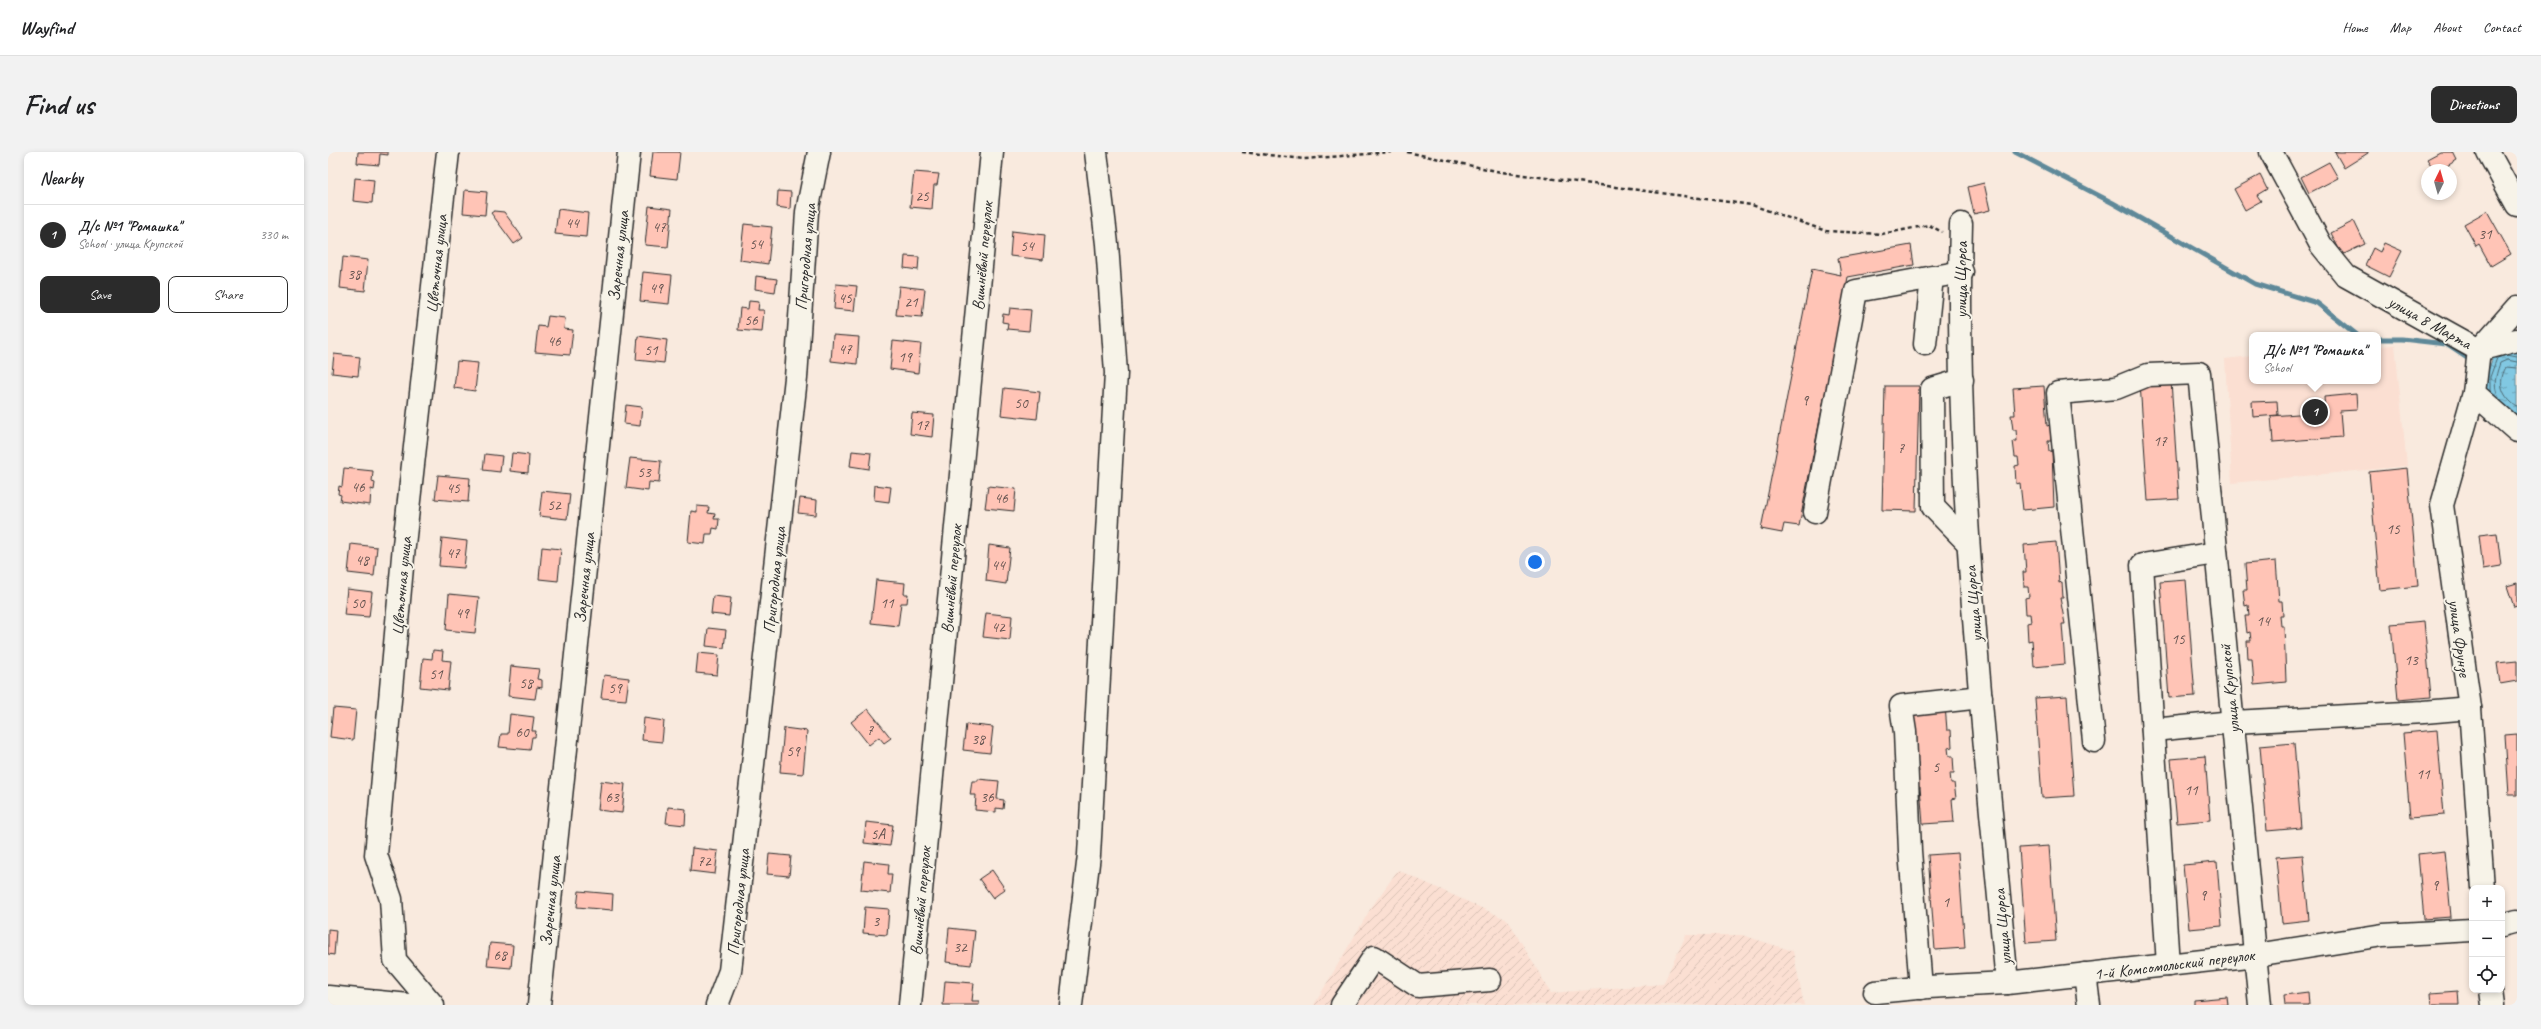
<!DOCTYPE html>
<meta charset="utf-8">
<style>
body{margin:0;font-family:Caveat,sans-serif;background:#f2f2f2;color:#202124}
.controls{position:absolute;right:12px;bottom:12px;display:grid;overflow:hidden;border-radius:8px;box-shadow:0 2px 6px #0003}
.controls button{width:36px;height:36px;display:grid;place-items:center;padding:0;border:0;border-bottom:1px solid #e0e0e0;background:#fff;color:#202124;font:20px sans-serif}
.compass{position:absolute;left:2093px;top:12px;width:36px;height:36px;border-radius:50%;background:#fff;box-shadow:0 2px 6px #0003;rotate:5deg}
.you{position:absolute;left:1207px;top:410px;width:14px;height:14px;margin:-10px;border:3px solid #fff;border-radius:50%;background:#1a73e8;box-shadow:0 0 0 6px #1a73e833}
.badge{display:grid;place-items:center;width:26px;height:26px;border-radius:50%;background:#2b2b2b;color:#fff;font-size:13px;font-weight:700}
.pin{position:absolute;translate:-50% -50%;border:2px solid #fff;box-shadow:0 1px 4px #0006}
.popup{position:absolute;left:1921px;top:180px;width:132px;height:52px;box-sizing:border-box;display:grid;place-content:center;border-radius:8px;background:#fff;filter:drop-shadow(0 1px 3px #0005);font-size:13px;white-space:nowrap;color:#757577}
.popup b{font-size:15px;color:#202124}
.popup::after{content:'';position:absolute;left:50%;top:100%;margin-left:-8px;border:8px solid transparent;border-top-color:#fff}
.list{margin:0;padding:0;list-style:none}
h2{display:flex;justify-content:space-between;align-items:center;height:52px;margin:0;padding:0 16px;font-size:17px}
h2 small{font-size:13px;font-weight:400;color:#757577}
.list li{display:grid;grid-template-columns:26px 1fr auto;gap:12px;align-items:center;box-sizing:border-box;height:60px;padding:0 16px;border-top:1px solid #e0e0e0}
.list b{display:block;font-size:15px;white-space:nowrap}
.list p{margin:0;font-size:13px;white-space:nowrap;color:#757577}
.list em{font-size:13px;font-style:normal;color:#757577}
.actions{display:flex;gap:8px;padding:12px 16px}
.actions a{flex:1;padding:9px 0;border:1px solid #2b2b2b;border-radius:8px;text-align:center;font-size:14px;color:#2b2b2b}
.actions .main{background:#2b2b2b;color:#fff}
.icon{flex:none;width:22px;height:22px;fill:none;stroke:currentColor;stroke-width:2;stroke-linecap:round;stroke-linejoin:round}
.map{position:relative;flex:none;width:2189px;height:853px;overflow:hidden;border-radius:8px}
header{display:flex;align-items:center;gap:24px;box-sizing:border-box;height:56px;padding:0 20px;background:#fff;border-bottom:1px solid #e0e0e0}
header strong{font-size:19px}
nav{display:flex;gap:22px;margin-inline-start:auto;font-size:14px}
.intro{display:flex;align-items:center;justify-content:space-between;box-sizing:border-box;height:96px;padding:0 24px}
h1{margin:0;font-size:28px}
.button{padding:10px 18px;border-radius:8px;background:#2b2b2b;color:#fff;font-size:14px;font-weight:700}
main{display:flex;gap:24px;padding:0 24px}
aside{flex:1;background:#fff;border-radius:8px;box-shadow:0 2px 6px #0003}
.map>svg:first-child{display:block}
.built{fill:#fbdfd2}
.industrial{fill:url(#industrial-furrows)}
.water{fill:url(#water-ripples);stroke:#5f8999}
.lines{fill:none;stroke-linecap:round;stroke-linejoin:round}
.shore{stroke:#4d6a74;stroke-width:1}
.stream{stroke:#5f8999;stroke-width:5}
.building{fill:#ffc4b6;stroke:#2b2b2b}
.minor-casing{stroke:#2b2b2b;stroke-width:25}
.path{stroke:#2b2b2b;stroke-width:2.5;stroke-dasharray:4 3;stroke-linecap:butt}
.minor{stroke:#f7f3e8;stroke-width:22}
.labels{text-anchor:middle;stroke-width:4;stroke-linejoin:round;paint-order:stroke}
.number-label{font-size:15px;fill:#60514e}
.street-label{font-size:17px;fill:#2b2b2b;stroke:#f7f3e8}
</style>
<header>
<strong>Wayfind</strong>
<nav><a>Home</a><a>Map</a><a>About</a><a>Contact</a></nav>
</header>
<div class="intro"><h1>Find us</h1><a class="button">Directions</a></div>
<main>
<aside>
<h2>Nearby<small></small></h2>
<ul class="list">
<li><span class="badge">1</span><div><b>Д/с №1 &quot;Ромашка&quot;</b><p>School · улица Крупской</p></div><em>330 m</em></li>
</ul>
<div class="actions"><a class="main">Save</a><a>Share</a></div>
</aside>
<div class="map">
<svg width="2189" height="853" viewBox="0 0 2189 853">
<defs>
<pattern id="industrial-furrows" width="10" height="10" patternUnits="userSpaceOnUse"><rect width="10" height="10" fill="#fbdfd2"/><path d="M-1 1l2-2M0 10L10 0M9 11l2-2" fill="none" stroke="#d7c0b4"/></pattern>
<pattern id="water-ripples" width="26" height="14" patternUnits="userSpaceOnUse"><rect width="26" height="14" fill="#81c8e2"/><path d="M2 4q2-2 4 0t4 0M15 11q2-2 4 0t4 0" fill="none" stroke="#6aa3b7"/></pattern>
</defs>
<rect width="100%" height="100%" fill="#f9eade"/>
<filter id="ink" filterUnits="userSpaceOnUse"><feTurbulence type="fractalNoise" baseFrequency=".025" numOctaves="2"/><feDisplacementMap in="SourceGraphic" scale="8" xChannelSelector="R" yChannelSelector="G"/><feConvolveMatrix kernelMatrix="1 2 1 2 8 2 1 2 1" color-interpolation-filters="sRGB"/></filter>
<g filter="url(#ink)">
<path class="built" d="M2067,193L2079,314L1904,331L1897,207L1924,204V229H2050V194Z"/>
<path class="industrial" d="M1070,718L1180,768L1223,841L1335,832L1358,783H1414L1465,799L1476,853H986L1043,756Z"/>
<path class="water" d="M2179,199L2189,201V272L2158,243V224L2166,203Z"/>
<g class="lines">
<g class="shore">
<path d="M2189,216L2178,215C2169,232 2174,244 2189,255"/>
<path d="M2162,239V225L2169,206L2179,203L2189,205"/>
<path d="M2173,249C2164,236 2167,226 2172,211L2179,208L2189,210"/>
</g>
<g class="stream">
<path d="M1687,0L1785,51L1927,132L1989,151L2029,183"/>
<path d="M2050,187H2074L2118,192L2142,208"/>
</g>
</g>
<g class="building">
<path d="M30,0H60V3L52,2L51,13L29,11Z"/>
<path d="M325,0H352L349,27L322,24Z"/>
<path d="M2007,0H2040V1L2016,16Z"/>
<path d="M2112,0H2125L2129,8L2112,18H2106L2099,7Z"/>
<path d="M2001,10L2010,26L1981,41L1973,25Z"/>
<path d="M586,20L611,22L609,33H606L604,57L582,55Z"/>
<path d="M1932,23L1939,37L1929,43L1933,49L1917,58L1906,37Z"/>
<path d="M27,26L46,28L44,51L25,49Z"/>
<path d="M1656,31L1662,58L1646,62L1640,35Z"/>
<path d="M137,38L159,40L157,63L135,61Z"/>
<path d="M450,39L463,40L462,57L449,55Z"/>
<path d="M321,54L344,57L340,95L317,93Z"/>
<path d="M230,57L260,61L258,85L227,82Z"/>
<path d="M166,59L176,60L195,86L186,92L163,61Z"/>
<path d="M2159,59L2183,102L2163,114L2151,92L2148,94L2136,72Z"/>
<path d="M2026,69L2037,92L2014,103L2003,81Z"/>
<path d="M416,72L444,75L440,112L412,108Z"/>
<path d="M684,79L717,83L715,108L682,104Z"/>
<path d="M2056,91L2074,99L2061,125L2037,113L2045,96L2052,100Z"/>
<path d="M1583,93L1586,113L1520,125L1471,374L1456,372L1454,381L1433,377L1484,117L1513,123L1510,106Z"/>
<path d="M577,104L591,105L590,118L576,116Z"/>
<path d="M15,105L40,108L37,139L12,136Z"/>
<path d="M315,120L344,123L341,152L312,149Z"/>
<path d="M428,124L449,127L447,140L427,137Z"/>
<path d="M508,132L529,134L526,159L506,157Z"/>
<path d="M571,134L597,137L594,165L568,163Z"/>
<path d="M421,149L431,150L430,158H436L434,180L410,178L412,156L420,157Z"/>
<path d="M682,156L703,158L701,179L679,177L680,171L674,170L675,162L681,163Z"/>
<path d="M220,164L237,166L236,177L245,178L242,203L207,200L210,174L218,175Z"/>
<path d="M505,183L531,185L529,212L503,209Z"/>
<path d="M310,184L339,188L336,211L308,208Z"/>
<path d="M565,189L593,192L590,221L562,217Z"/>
<path d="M6,202L32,205L30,224L4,221Z"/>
<path d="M129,209L150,211L147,239L126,236Z"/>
<path d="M1843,229L1851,347L1820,349L1812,231Z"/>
<path d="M1557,234H1591L1588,359L1554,358Z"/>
<path d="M1716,234L1719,274L1722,273L1723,289H1720L1721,299H1724L1726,355L1695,358L1692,331L1688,332L1687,314L1691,313L1690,305H1687L1685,289H1689L1688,278H1685L1683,263H1687L1685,236Z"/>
<path d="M676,236L712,240L709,267L673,263Z"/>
<path d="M2028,242L2029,258L2012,259L2014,285L1945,290L1943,264L1997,260L1996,245Z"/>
<path d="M1949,249L1950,263L1925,265L1924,250Z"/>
<path d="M298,253L314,255L312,274L296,272Z"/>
<path d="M584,261L606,263L604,285L582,282Z"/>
<path d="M524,299L543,301L541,317L522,314Z"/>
<path d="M184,301L201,303L200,321L182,319Z"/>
<path d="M157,302L174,304L172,320L155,318Z"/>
<path d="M302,306L333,309L331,331L321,330L320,339L298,336Z"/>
<path d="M16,316L45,319L44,330L47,331L46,338L43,337L42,353L12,349L13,343L10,342L11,334L14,335Z"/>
<path d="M2079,316L2090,434L2052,438L2041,320Z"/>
<path d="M110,323L142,326L140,350L107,347Z"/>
<path d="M547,333L563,335L561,350L546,348Z"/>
<path d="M660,334L688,337L686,359L657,356Z"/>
<path d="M214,339L242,342L239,367L211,364Z"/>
<path d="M472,346L489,348L488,363L470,361Z"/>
<path d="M369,354L381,355L380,361L387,362L386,367H391L390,377L385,376L384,382H378L377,392L360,390L363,359L369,360Z"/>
<path d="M2169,381L2173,414L2155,417L2151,383Z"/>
<path d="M114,386L139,389L136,416L111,414Z"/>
<path d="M1728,390L1731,431L1734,430L1735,446H1732L1737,472H1734L1737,512L1706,515L1704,488L1700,489L1699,471L1703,470L1702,462H1698L1697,446L1701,445L1700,435H1696L1695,420H1698L1696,393Z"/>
<path d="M23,392L49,395L46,424L20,421Z"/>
<path d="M661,393L682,396L678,432L658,429Z"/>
<path d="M214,395L233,397L230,429L211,427Z"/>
<path d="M1948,409L1951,449H1954L1955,464H1952L1953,474H1956L1958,530L1926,533L1924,507H1920L1919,489H1923L1922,480L1919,481L1917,464H1921L1920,453L1917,454L1915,438H1919L1917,412Z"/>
<path d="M548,428L577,431L576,442H580L579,451H573L570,474L543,471Z"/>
<path d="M1858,428L1867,544L1841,546L1832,430Z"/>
<path d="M2189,431V454L2186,455L2179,434Z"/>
<path d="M19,437L44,440L41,465L16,463Z"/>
<path d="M121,442L151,445L147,481L118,478Z"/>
<path d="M385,444L403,446L401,464L383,462Z"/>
<path d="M658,461L684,464L682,488L655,485Z"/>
<path d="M2096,469L2103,545L2070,548L2063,472Z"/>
<path d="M380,476L398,478L396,496L378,494Z"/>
<path d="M105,498L115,499L114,508L123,509L120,538L92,535L95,506L104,507Z"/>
<path d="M370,501L391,503L389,523L368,521Z"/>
<path d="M2189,509V529L2172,532L2169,511Z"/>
<path d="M183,514L211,517L209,527L214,528V536L209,535L207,547L180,544Z"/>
<path d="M276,523L301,526L298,548L273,546Z"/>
<path d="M1739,544L1746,644L1714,646L1707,546Z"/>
<path d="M1617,554L1619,578H1623L1624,595L1620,596L1621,604H1625L1626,621H1622L1623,631H1626L1628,646L1624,647L1626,670L1595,672L1592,635L1589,636L1588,621L1591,620L1590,610H1587L1585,556Z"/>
<path d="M5,556L28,558L25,588L2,585Z"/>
<path d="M540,557L563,586L556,591L551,585L541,593L523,570Z"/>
<path d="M182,562L206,565L204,579H208L207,585H204L202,598L171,595L173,582H180Z"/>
<path d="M316,566L336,569L334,590L314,588Z"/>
<path d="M638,572L665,575L662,601L635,598Z"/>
<path d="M456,576L479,579L475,622L452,620Z"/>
<path d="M2109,578L2116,663L2082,666L2075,581Z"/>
<path d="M2189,582V643H2181L2177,583Z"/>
<path d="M1966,591L1973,676L1939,679L1932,594Z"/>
<path d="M1877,604L1882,668L1849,671L1843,607Z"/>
<path d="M650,627L671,629L669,647L676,648L675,657L668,656V660L647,658L648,643H642L644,629H650Z"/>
<path d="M273,629L297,632L294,661L270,658Z"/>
<path d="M340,655L358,657L357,673L338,671Z"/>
<path d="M538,670L565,673L562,694L536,691Z"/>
<path d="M1721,694L1728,789L1698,791L1691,696Z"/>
<path d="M364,696L390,699L387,722L362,719Z"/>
<path d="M2117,699L2123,765L2096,767L2090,702Z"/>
<path d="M1630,701L1637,796L1607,798L1600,703Z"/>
<path d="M441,702L463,704L461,724L439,722Z"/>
<path d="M1975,703L1981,768L1954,771L1948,705Z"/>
<path d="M536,709L561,712L560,722H564L562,741L533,738Z"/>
<path d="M1889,710L1894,774L1861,777L1855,713Z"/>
<path d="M664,718L677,737L665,746L651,727Z"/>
<path d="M251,739L285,742L284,758L249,755Z"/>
<path d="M537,755L561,757L559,783L535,781Z"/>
<path d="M621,776L647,779L643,813L618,810Z"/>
<path d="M0,777L8,778L6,803L0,802Z"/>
<path d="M162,791L185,793L183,816L159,814Z"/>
<path d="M617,829L646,831L644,849H651V853H615Z"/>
<path d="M2130,839L2131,853H2104L2103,841Z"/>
<path d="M1980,840L1981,853H1957L1956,843Z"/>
<path d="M1899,845L1900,853H1866V848Z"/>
</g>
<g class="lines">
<defs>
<g id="minor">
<path d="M1943,0L1993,93L2018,124L2151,198L2189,188"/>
<path d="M2160,0L2189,53"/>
<path d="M1633,72C1626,326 1656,578 1679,831"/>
<path d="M2189,155L2151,198L2146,241L2189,279"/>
<path d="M1597,192L1604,125"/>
<path d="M1634,228L1604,237L1605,355L1640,391"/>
<path d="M2146,241L2114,353L2142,556L2155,736"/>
<path d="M1487,360L1528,139L1634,120"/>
<path d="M1825,578L1905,570L2096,560L2142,556"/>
<path d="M1766,589L1730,241L1788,236L1820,223L1871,221L1932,853"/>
<path d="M2174,773L2189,769"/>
<path d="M1840,813L1814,413L1888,401"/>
<path d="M1757,822L1761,853"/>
<path d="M1593,836L1582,699L1577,580L1573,554L1653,545"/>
<path d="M2163,838L2165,853"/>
<path d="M1547,840L1600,835L1679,831L1928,803L2055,783L2144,778"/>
<path d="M0,845L81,853"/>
<path d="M105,853L67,808L63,747L48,703L76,393L120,0"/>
<path d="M211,853L301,0"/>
<path d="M389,853L402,819L468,226L479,60L491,0"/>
<path d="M582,853L664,0"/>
<path d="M743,853L761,703L788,221L779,92L768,0"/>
<path d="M1014,853L1046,805L1090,834L1162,828"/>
</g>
</defs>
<use href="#minor" class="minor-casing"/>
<g class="path">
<path d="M914,0L976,7L1063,0"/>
<path d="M1079,0L1173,20L1424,53L1498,79L1554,82L1601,73L1614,80"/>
</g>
<use href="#minor" class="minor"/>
</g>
</g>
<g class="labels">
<g class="number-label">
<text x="594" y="49">25</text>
<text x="244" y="76">44</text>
<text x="331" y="80">47</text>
<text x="2157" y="87">31</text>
<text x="428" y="97">54</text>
<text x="699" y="99">54</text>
<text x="26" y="127">38</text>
<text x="328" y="141">49</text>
<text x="517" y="151">45</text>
<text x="583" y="155">21</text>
<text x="423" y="173">56</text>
<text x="226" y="194">46</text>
<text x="517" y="202">47</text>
<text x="323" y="203">51</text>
<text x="577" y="210">19</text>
<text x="1477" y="253">9</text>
<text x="693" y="256">50</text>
<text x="594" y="278">17</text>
<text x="1832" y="294">17</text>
<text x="1573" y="301">7</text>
<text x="316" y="325">53</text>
<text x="30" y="340">46</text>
<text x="125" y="341">45</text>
<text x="673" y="351">46</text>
<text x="226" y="358">52</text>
<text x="2065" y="382">15</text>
<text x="125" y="406">47</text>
<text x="34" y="413">48</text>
<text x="670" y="418">44</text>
<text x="30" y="456">50</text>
<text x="559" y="456">11</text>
<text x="134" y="466">49</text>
<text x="1935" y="474">14</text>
<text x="670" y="480">42</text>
<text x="1850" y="492">15</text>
<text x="2083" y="513">13</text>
<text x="108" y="527">51</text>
<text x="198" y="536">58</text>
<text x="287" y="541">59</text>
<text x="542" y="583">7</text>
<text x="194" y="585">60</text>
<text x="650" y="592">38</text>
<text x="465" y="604">59</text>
<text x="1608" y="620">5</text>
<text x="2095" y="627">11</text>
<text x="1863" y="643">11</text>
<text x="284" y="650">63</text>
<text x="659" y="650">36</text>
<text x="550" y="687">5А</text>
<text x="376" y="714">72</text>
<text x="2107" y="738">9</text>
<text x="1875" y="748">9</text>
<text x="1618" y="755">1</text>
<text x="548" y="774">3</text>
<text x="632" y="800">32</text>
<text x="172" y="808">68</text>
</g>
<g class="street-label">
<text transform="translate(290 104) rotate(-84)" y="6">Заречная улица</text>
<text transform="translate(654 104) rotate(-85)" y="6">Вишнёвый переулок</text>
<text transform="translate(477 105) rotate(-85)" y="6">Пригородная улица</text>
<text transform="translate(108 112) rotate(-84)" y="6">Цветочная улица</text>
<text transform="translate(1633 128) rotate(-90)" y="6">улица Щорса</text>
<text transform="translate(2102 170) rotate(29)" y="6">улица 8 Марта</text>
<text transform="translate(256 426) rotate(-84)" y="6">Заречная улица</text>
<text transform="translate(623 427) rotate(-85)" y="6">Вишнёвый переулок</text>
<text transform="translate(446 428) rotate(-84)" y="6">Пригородная улица</text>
<text transform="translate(73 434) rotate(-85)" y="6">Цветочная улица</text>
<text transform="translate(1645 452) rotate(-95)" y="6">улица Щорса</text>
<text transform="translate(2132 486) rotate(82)" y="6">улица Фрунзе</text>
<text transform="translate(1901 537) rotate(-96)" y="6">улица Крупской</text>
<text transform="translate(222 749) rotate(-84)" y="6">Заречная улица</text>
<text transform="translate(592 749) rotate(-85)" y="6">Вишнёвый переулок</text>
<text transform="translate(410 750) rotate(-84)" y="6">Пригородная улица</text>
<text transform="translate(1674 775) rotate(-95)" y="6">улица Щорса</text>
<text transform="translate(1846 812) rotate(-7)" y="6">1-й Комсомольский переулок</text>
</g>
</g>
</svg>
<div class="controls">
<button>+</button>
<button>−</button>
<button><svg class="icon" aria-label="locate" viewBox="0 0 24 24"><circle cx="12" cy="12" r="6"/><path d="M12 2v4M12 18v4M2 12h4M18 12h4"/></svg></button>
</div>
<svg class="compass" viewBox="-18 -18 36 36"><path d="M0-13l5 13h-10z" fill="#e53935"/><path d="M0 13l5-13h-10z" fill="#757577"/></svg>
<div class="you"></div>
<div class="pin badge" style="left:1987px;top:260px">1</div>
<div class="popup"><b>Д/с №1 &quot;Ромашка&quot;</b>School</div>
</div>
</main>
